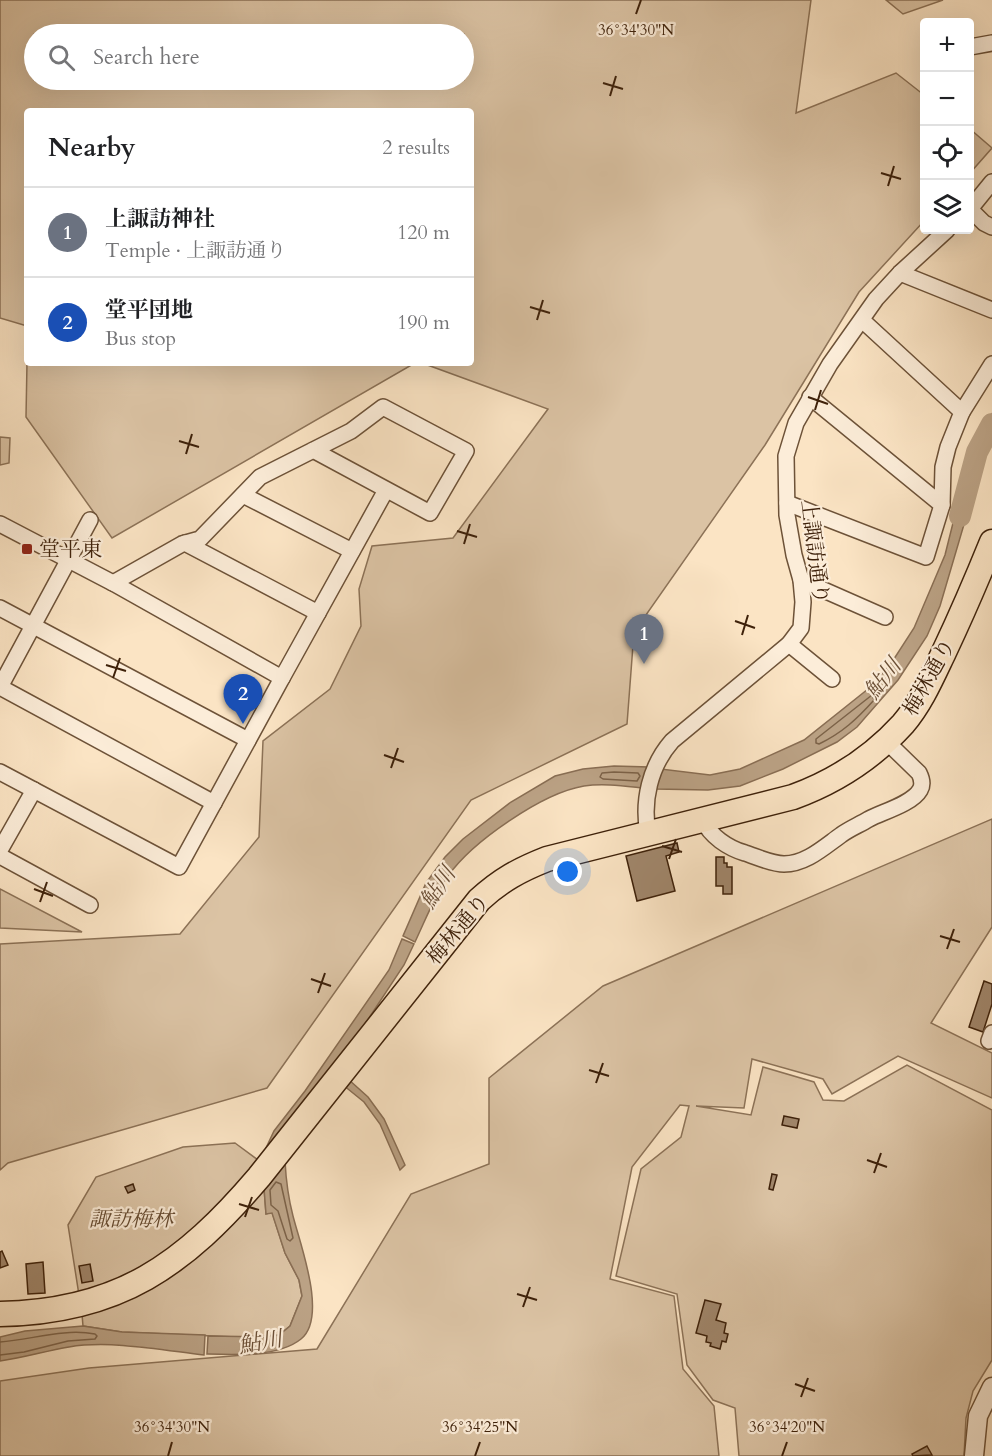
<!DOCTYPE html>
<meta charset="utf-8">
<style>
body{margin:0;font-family:Cardo,"Noto Serif JP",serif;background:#f6f6f6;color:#202124}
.controls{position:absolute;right:18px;top:18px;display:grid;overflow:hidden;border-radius:6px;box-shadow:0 6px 24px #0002}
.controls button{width:54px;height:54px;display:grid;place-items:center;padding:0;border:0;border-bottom:2px solid #e0e0e0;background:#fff;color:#202124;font:30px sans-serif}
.you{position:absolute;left:568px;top:872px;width:21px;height:21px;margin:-15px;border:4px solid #fff;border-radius:50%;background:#1a73e8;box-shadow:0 0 0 9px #1a73e833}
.badge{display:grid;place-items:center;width:39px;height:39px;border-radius:50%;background:#8f2418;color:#fff;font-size:20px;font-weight:700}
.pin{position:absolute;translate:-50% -50px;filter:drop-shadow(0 2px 3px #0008)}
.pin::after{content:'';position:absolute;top:32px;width:21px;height:18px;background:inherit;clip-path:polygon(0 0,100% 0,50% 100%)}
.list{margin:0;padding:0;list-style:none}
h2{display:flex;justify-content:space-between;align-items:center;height:78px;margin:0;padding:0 24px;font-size:26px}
h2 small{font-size:20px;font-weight:400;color:#757577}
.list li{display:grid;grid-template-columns:39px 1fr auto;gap:18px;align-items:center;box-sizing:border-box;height:90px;padding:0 24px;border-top:2px solid #e0e0e0}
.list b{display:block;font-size:22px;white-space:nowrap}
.list p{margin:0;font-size:20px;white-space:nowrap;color:#757577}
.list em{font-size:20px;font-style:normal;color:#757577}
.icon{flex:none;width:33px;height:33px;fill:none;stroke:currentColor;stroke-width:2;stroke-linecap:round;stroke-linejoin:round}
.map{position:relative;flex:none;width:992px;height:1456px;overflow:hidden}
.search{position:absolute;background:#fff;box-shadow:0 6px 24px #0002;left:24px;top:24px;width:450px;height:66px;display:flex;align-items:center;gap:15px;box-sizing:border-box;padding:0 21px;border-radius:33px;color:#757577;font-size:22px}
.panel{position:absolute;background:#fff;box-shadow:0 6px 24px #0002;left:24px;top:108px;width:450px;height:258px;border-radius:6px}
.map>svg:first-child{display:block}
.green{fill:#dbc3a4;stroke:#8c7257;stroke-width:1.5;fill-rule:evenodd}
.water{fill:#bba285;stroke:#896e54;stroke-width:1.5}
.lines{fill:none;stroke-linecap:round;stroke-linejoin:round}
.shore{stroke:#7c6248;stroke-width:1.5}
.river{stroke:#bba285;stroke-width:22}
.building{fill:#a0866b;stroke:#3e210a;stroke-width:1.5}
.minor-casing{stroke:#6d5238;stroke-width:18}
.tertiary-casing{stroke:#6d5238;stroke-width:21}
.primary-casing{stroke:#3e210a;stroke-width:27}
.minor{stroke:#fcedd9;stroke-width:15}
.tertiary{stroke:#fcedd9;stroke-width:18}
.primary{stroke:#fbe4c4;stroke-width:24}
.ticks{fill:none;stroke:#3e210a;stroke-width:2}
.poi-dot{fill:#8f2418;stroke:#fcedd9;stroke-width:2}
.labels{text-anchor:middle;stroke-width:4.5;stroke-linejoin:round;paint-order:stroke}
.poi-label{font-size:21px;fill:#3e210a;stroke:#fcedd9;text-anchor:start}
.street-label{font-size:21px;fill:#3e210a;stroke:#fcedd9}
.park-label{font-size:21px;font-style:italic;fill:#654a30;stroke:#fcedd9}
.water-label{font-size:22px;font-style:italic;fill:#6a4e35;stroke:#fcedd9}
.ticks-label{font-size:15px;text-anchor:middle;fill:#3e210a;stroke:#fcedd9;stroke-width:4.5;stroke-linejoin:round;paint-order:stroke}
</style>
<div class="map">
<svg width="992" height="1456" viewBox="0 0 992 1456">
<rect width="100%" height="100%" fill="#fbe4c4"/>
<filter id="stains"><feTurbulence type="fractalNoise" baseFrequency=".00333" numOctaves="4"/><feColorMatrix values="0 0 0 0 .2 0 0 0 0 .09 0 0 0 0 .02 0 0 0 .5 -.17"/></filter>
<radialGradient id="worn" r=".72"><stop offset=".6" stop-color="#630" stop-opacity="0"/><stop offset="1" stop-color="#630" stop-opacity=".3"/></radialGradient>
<g class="green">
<path d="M0,0H811L796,113L896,73L924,95V221L859,292L765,445L634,632L627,724L471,800L267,1088L8,1163L0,1170V944L180,934L259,837L263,741L330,689L361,626L359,589L372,546L453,538L548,409L422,363H471V111H27V326L0,318ZM34,34H464V80H34Z"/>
<path d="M886,0H943L903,14Z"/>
<path d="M970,129L992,148L970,173Z"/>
<path d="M27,363H415L112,538L26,417Z"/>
<path d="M0,437L10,438L9,463L0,465Z"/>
<path d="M992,819V927L931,1023L992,1053V1098L898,1056L832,1094L823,1079L752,1059L744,1108L696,1106L751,1115L763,1067L814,1082L823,1100L844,1101L907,1065L992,1110V1360L973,1391L966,1418L964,1456H739L735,1408L713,1400L687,1365L677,1294L616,1276L641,1169L681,1137L689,1106L680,1105L632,1167L610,1279L674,1296L683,1369L714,1406L719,1456H0V1381L89,1368L317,1349L411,1194L489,1164V1078L603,986Z"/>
<path d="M0,889L82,932L0,928Z"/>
<path d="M235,1143L258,1160L237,1191L145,1271L79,1295L68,1225L96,1177L183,1147Z"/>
<path d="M264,1188L266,1214L272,1212L285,1253L299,1280L302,1296L290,1326L279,1335L236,1337L122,1332L83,1326L82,1314Z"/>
</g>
<g class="water">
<path d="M992,414V436L977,479L963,480L970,453Z"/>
<path d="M962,487H975L940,606L927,636L898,680L857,727L837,742L783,769L740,786L708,790L656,789L661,769L710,775L740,769L804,740L868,689L892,662L914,628L945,555Z"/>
<path d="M614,766L649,767L643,788C624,786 603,783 584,786C542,793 472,842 448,876C435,895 425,921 415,942L403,936L426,883L445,857L463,839L511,802L555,776L583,769Z"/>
<path d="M402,939L414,944L404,965L359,1033L263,1159L266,1148L274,1131L305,1091L389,970Z"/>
<path d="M348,1079L368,1097L384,1119L405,1165L400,1170L380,1124L364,1102L343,1085Z"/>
<path d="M285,1161C286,1180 288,1197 293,1216C300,1244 328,1317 301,1339C279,1357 234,1355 207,1354L208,1336L263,1337L279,1335L290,1326L302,1296L299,1280L285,1253L272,1213L266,1214L264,1188Z"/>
<path d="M83,1326L122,1332L205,1335L204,1355C162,1350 110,1340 69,1347C45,1351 23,1358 0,1361V1337L25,1331Z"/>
</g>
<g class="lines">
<g class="shore">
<path d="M872,695L874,700C857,719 842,733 819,744L816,743V739Z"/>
<path d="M614,772L638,773L640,776L637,781L603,779L600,777L602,773Z"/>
<path d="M276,1182L281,1184L293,1238L290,1241L287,1239L278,1211L271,1205L270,1190Z"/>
<path d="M0,1342C31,1340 63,1328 95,1334L97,1336L95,1339L68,1341L24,1352L0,1355"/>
</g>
<path class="river" d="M960,516L977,452L992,424"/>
</g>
<g class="building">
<path d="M677,843L679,852L666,856L675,891L637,901L626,856Z"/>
<path d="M716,857H724V863H727V867H732V894H723V886H716Z"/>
<path d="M984,981L992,984V1004L983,1032L969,1027Z"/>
<path d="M784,1116L799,1119L797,1128L782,1125Z"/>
<path d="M772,1174L777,1175L773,1190L769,1189Z"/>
<path d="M133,1184L135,1190L128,1193L125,1187Z"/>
<path d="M2,1251L8,1265L0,1268V1252Z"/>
<path d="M43,1262L45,1293L28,1294L26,1264Z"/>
<path d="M90,1264L93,1281L82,1283L79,1266Z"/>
<path d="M705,1300L721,1304L716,1320L726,1323L724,1333L728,1334L726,1342L722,1341L720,1349L710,1346L711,1343L706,1342L707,1336L696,1333Z"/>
<path d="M927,1446L932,1455L913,1456L912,1454Z"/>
</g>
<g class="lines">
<defs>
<g id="minor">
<path d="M970,47L992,43"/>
<path d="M970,209L992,182"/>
<path d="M970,209L984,223L992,227"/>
<path d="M900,273L992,310"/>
<path d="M862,320L962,412L948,447L943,467L942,505"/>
<path d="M962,412L992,364"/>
<path d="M243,495L352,551"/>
<path d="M787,503L926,557L942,505L810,397"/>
<path d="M0,524L113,583L282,678L179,867L0,772"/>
<path d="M185,543L318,613"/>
<path d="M801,580L885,617"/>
<path d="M113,583L182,544L200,539L260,477L351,431L383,407L466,451L430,513L313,450"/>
<path d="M0,608L248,740"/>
<path d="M789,644L832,679"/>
<path d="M282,678L386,490"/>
<path d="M0,687L214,803"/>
<path d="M0,687L90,520"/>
<path d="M703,820C710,836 728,848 745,853C757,857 772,864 784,864C806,864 824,847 841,835C849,829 859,825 869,819C882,812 912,804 920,790C923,785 922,779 919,773L886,741"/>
<path d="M648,833C642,801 650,766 672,741L789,644L801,628L803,602L801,580L794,555L787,515L786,456L796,423L830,364L876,299L900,273L947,230"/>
<path d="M0,850L34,790"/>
<path d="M0,856L90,905"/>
<path d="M989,1041L992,1033"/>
</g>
<path id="tertiary" d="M974,1456L978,1416L992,1387"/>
<path id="primary" d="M0,1314C119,1312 184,1265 259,1177L479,900C501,880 519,870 547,859L793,797C837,781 872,758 903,724C921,703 932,677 944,652C961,616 977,579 992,542"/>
</defs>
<use href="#minor" class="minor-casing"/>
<use href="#tertiary" class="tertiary-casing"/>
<use href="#primary" class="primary-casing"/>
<use href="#minor" class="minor"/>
<use href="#tertiary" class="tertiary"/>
<use href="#primary" class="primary"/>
</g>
<path class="ticks" d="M636,14L641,0M603,83L623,89M610,96L616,76M881,173L901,179M888,186L894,166M530,307L550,313M537,320L543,300M808,397L828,404M815,410L821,390M179,441L199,447M186,454L192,434M457,531L477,537M464,544L470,524M735,621L755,628M742,635L748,615M106,665L126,671M113,678L120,658M384,755L404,762M391,768L398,748M662,846L682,852M669,859L676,839M34,889L53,896M40,902L47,882M940,936L960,942M947,949L954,929M311,979L331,986M318,993L325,973M589,1070L609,1076M596,1083L603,1063M867,1160L887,1167M874,1173L881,1153M239,1204L259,1210M245,1217L252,1197M517,1294L537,1300M523,1307L530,1287M795,1384L815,1391M801,1397L808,1378M168,1456L172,1442M475,1456L480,1442M782,1456L787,1442"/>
<rect class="poi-dot" x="21" y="543" width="12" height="12" rx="3"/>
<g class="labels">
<g class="poi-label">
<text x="39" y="556">堂平東</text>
</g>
<g class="street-label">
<text transform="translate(815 552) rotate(83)" y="7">上諏訪通り</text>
<text transform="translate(929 677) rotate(-61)" y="7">梅林通り</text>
<text transform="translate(458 929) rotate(-50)" y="7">梅林通り</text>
</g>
<g class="park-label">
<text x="131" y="1226">諏訪梅林</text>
</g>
<g class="water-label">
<text transform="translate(882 678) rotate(-52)" y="8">鮎川</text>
<text transform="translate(437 887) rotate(-56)" y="8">鮎川</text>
<text transform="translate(260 1341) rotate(-10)" y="8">鮎川</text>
</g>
</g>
<g class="ticks-label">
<text x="636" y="35">36°34'30"N</text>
<text x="480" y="1432">36°34'25"N</text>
<text x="787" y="1432">36°34'20"N</text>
<text x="172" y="1432">36°34'30"N</text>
</g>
<rect width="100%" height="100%" filter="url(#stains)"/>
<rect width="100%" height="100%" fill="url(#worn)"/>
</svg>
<div class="controls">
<button>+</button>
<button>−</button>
<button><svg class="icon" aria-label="locate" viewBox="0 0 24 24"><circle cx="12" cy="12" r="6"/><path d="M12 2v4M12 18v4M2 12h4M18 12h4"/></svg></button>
<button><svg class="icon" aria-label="layers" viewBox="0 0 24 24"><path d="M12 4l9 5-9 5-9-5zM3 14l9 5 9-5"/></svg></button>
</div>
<div class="you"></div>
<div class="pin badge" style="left:644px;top:664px;background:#6b7280">1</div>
<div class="pin badge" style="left:243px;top:724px;background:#1a4fb4">2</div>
<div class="search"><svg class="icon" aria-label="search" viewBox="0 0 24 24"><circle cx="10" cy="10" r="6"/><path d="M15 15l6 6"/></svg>Search here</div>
<section class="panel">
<h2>Nearby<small>2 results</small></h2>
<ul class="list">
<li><span class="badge" style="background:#6b7280">1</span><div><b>上諏訪神社</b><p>Temple · 上諏訪通り</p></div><em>120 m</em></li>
<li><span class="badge" style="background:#1a4fb4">2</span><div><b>堂平団地</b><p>Bus stop</p></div><em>190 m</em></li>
</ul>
</section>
</div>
